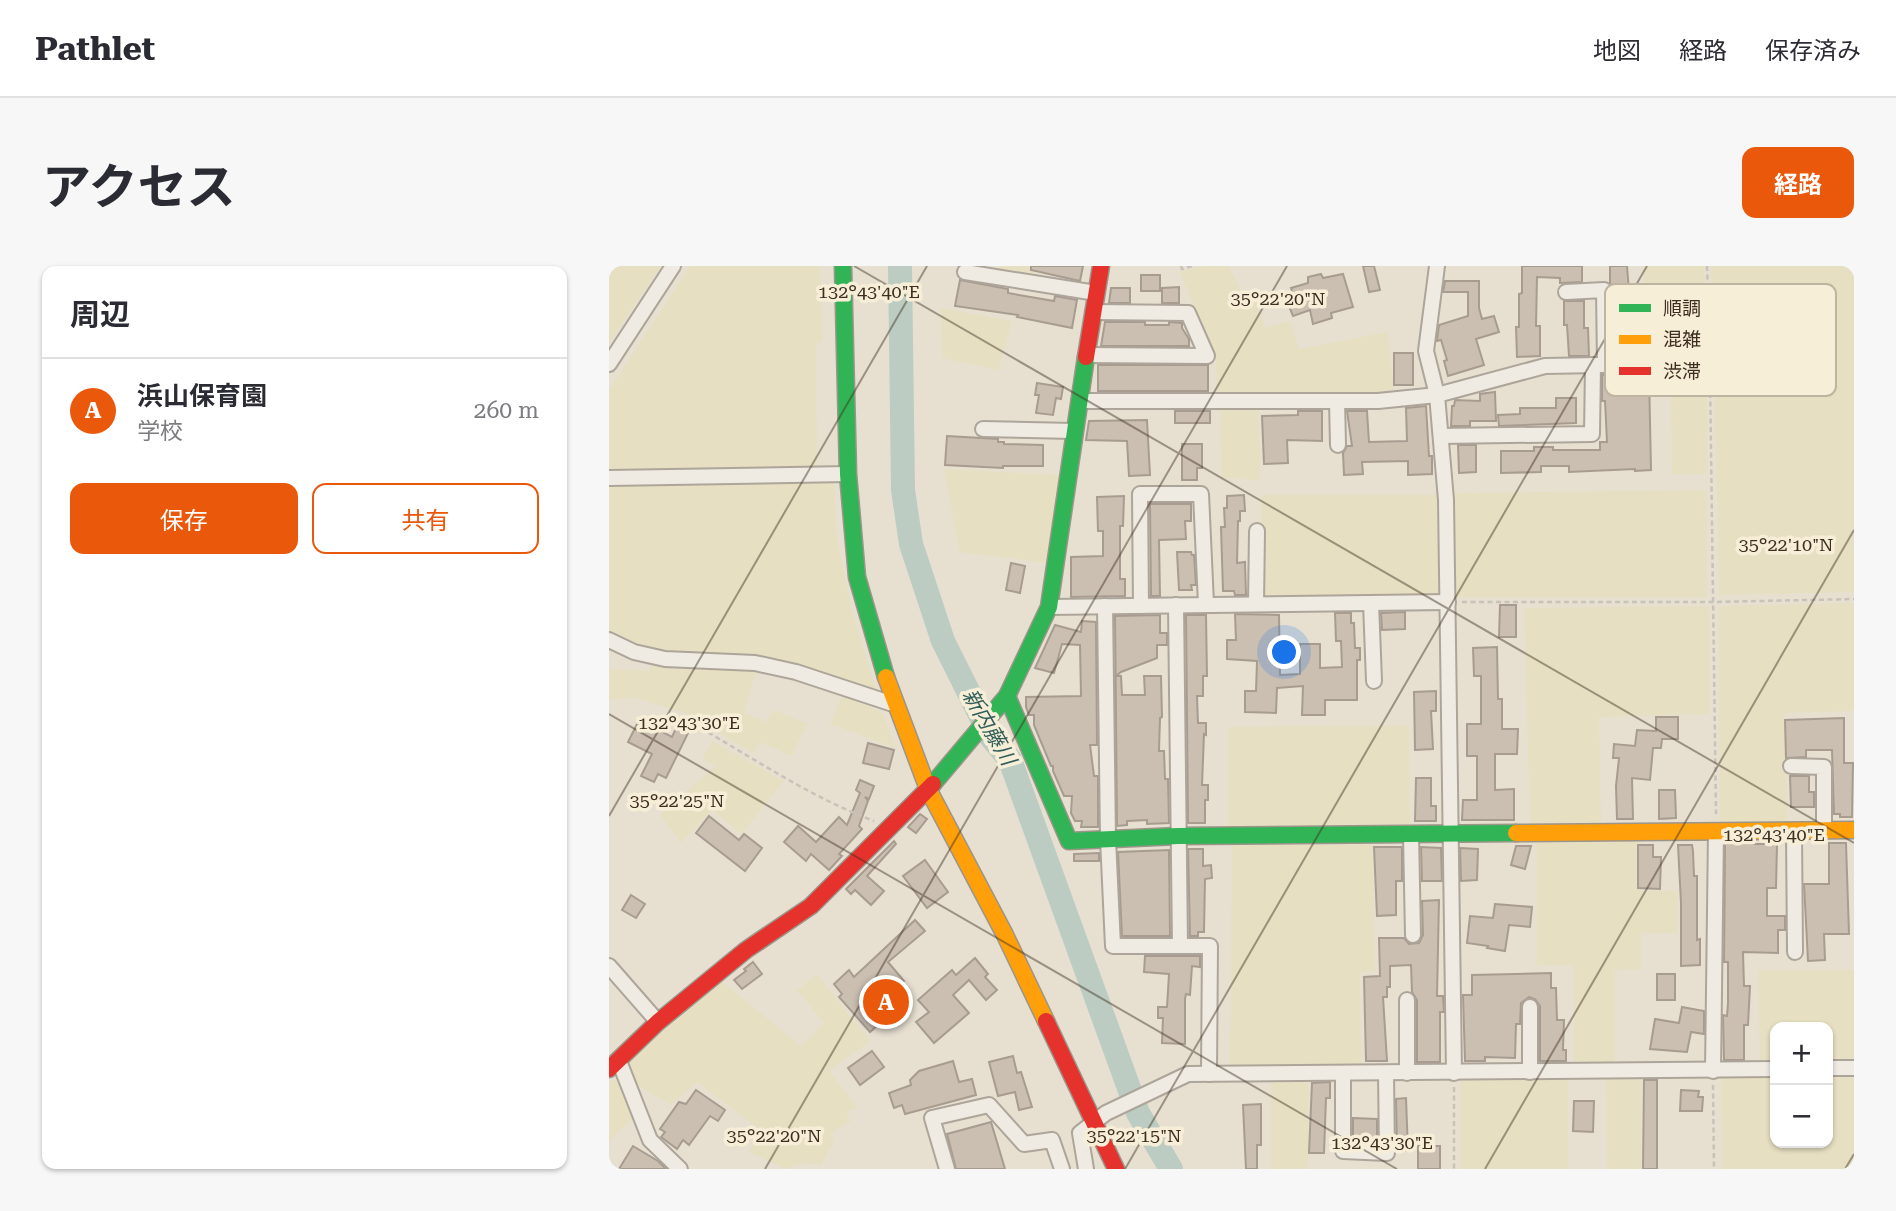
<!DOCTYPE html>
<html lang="ja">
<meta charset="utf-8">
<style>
body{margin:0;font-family:"Roboto Serif","Noto Sans JP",serif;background:#f7f7f7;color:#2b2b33}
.controls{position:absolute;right:21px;bottom:21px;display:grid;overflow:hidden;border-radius:14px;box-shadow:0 2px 5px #0004}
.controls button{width:63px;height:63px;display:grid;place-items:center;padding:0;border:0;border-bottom:2px solid #e1e1e2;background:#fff;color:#2b2b33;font:35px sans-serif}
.you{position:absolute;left:676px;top:387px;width:24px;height:24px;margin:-18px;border:5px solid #fff;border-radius:50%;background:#1a73e8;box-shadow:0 0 0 10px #1a73e833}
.badge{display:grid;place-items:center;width:46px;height:46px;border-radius:50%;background:#ea580c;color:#fff;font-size:23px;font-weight:700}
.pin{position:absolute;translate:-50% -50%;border:4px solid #fff;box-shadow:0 2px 7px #0006}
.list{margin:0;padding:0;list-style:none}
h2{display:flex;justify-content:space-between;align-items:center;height:91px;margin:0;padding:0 28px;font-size:30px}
h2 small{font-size:23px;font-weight:400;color:#7c7c81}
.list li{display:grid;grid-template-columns:46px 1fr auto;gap:21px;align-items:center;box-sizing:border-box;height:105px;padding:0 28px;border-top:2px solid #e1e1e2}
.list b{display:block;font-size:26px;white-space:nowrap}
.list p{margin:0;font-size:23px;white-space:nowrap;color:#7c7c81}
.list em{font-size:23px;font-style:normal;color:#7c7c81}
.actions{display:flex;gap:14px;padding:21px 28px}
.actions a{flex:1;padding:16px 0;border:2px solid #ea580c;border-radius:14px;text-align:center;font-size:24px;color:#ea580c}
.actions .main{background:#ea580c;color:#fff}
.map{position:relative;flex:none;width:1245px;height:903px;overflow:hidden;border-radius:14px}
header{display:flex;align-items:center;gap:42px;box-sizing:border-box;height:98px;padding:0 35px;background:#fff;border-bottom:2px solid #e1e1e2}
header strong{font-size:33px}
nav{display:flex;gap:38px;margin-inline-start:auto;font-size:24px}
.intro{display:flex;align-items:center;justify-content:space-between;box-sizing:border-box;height:168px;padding:0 42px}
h1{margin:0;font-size:49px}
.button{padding:18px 32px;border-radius:14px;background:#ea580c;color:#fff;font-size:24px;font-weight:700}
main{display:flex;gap:42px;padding:0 42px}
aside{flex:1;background:#fff;border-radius:14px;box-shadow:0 2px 5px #0004}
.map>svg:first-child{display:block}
.farmland{fill:#e6dfc2}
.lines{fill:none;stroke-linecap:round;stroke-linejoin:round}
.river{stroke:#bcccc2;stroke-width:24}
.building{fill:#cbbfb2;stroke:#a89c90;stroke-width:2}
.street-casing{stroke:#ada599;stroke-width:18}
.fast-casing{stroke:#9c958a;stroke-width:19}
.slow-casing{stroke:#9c958a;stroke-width:19}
.jam-casing{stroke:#9c958a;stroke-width:19}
.path{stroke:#c8c2b9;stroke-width:2.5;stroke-dasharray:5 3.5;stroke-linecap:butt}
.street{stroke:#efebe3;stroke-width:14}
.fast{stroke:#30b455;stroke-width:16}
.slow{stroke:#ff9f0a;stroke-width:16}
.jam{stroke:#e5322d;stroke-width:16}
.ticks{fill:none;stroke:#3d2e20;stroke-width:2;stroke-opacity:0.45}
.labels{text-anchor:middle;stroke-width:7;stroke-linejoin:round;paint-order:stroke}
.water-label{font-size:21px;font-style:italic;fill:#2f5d5a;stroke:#f7eed8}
.key{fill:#f7eed8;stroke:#bfb4a1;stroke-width:2}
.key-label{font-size:19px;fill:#3d2e20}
.ticks-label{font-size:18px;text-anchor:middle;fill:#3d2e20;stroke:#f7eed8;stroke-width:7;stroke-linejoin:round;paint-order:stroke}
</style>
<header>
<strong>Pathlet</strong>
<nav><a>地図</a><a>経路</a><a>保存済み</a></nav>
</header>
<div class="intro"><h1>アクセス</h1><a class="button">経路</a></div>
<main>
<aside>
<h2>周辺<small></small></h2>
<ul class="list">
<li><span class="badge">A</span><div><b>浜山保育園</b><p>学校</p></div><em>260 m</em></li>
</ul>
<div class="actions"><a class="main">保存</a><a>共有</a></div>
</aside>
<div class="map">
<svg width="1245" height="903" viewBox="0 0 1245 903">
<rect width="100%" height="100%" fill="#e7e0d1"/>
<g class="farmland">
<path d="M0,0H52L0,77Z"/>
<path d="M81,0H211L214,77H207L208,201L0,203V124Z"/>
<path d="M389,0H429L427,9L388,4Z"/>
<path d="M594,0H620L634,30L645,25L656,62L681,55L690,83L779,66L785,128L608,132L607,95L571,6Z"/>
<path d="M1035,0H1095L1099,93L1034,94Z"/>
<path d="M1102,0H1245V326L1110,329Z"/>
<path d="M332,42L403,55L390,104L333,92Z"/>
<path d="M1098,106V208H1063L1061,107Z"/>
<path d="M650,140L651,214L612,212L611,141Z"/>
<path d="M335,203L453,209L439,297L350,286Z"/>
<path d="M122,214L225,217L228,273L243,344L268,426L26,381L0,367V217Z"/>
<path d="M1098,224V331H847L844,227Z"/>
<path d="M652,229H832L833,331L654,329Z"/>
<path d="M1245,337V445L1175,447L1179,559H1111L1109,340Z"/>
<path d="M1100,340V448L990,451L992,561L921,563L915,342Z"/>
<path d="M45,396L147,406L135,447L158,456L165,444L198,457L183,490L151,476L145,488L79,448L27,432L0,434V403L40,405Z"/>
<path d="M233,430L273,446L287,482L221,458Z"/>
<path d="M800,459L801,565H619V461Z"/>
<path d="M103,475L175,515L132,568L103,544L72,577L51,549L106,500L93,492Z"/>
<path d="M1032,569V625H1069V667H1032V703L1006,704V797H965V699H928V570Z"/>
<path d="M623,579H764L766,705L751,706L752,803L621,799Z"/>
<path d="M1149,704H1245V795L1219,796V761H1166V796H1151Z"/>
<path d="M208,708L261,775L220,805L248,841L237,846L242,855L222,867L225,876L212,899L193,897L177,903L140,886L151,864L88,816L62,839L25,817L17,796L111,714L192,780L215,757L188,724Z"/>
<path d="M1245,809V903H1113L1112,812L1166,811V877H1219V810Z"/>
<path d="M851,812L959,813V903H851Z"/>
<path d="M997,812H1032V903H998Z"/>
<path d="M699,813V903H662V814Z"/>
<path d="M0,814L9,815L24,852L0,875Z"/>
</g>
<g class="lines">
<path class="river" d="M291,0L294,224L302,278L334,375L382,471L401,494L529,847L562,903"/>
</g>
<g class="building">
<path d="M422,0H474L471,15L422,4Z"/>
<path d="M754,0H765L771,24L760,26Z"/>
<path d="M913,0H973V16L951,17V12L928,11L927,60H931V90L908,91L907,61H910V28L913,27Z"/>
<path d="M1001,0H1018L1025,89H1005V24L1001,17Z"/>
<path d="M712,8L714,12L734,8L744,41L722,47L723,52L704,58L701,44L684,50L679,38L686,36L682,22L699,17V11Z"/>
<rect x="532" y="9" width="19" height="16"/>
<path d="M351,14L399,23V27L445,35L446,30L468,34L463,62L408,51L409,49L346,40Z"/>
<path d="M836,15H870V42L873,53L885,50L890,66L867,73L875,99L839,110L835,95L838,94L832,74L828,75L830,59L859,50V26H834Z"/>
<path d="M570,21V37H553V22Z"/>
<path d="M502,22H521V37H500Z"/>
<path d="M955,35H975V62H979L980,90H960L958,59H955Z"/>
<path d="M496,56H536V59H560V56L573,57V62L580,73V80H492Z"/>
<rect x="785" y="87" width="19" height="32"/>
<rect x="489" y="99" width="110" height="26"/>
<path d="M1040,108L1042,204L1026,205V203L960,206V200H932V206L892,207V185H925V181H944V184H991V176H998L996,135H993V109Z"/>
<path d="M428,117L454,121L452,133L447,132L444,149L427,147L430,129H426Z"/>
<path d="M886,126L887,155H861V160H842L843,140H845L846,134L871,135V128Z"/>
<path d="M947,132H967V157L890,160L889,149L911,148V142H947Z"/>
<path d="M817,140L820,190H823V208L799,209V195L753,196L754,208L735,209L734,187L738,180H743L738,145H758L760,176L798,175L797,142Z"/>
<rect x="566" y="145" width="35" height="12"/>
<path d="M689,145H713V175L678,174L679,197L655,198L653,150L689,149Z"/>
<path d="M538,154L541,209L520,210L518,175L477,174L480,155Z"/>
<path d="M338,170L389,173V176H395V178L434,179V200H394V202L336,199Z"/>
<path d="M573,178H593V202H588V214H573Z"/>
<path d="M849,179H867V206L850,207Z"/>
<path d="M635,229L636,245H631V255H629L628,297L636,296L637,329H626L625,325H614L612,261H616L615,242H618V230Z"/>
<path d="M515,230L514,260H511V313H516V330L462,331V291L494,290V265H489L488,231Z"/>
<path d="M541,238H582V255H576L577,273L550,274L551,330H542Z"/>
<path d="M568,286H582L583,289H585L587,319H582L583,324H570Z"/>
<path d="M402,297L416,300L411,327L397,324Z"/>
<path d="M891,339H907V371H890Z"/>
<path d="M796,346V363L773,364L772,347Z"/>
<path d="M726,347H742V357H745L746,382H751V394H748V434H716V449H693L694,420L668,422L667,447L636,446V425H647L648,395L618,393V374H627L626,348L670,349L671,409L691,408V378H711V402L733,401L732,375H727Z"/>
<path d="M551,349V367H558V379H548V392L512,406L507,410H512L513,429H536L535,410H552L553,451L551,452L550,485H555L556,513H559L560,557L538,558V554L518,555V559L508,560L506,350Z"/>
<path d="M577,349H597L598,410H594V430H588L589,457H597V469L595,468L593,519H599V534H596V557H579Z"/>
<path d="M473,355L487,356L488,479H481L485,510H489V561H472L473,555H466L462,547L463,530H455L444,505V500H442L425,459V449H420L417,441V431L472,430L471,379L453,378L445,407L426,402L446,359L472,366Z"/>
<path d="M888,381L889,433H893V463H909L908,488H886V524L905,523V554H853L854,534H868V490H858V458H872V410H865L864,382Z"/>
<path d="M827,425V445H822L824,483L806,484L805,426Z"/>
<path d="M1047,451H1069V473H1053L1052,482H1044L1041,514L1023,512L1024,553H1008L1007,520L1010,492H1004L1005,478L1026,480L1028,464L1047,465Z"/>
<path d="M1235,452V497H1244L1243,551H1231V548H1225L1223,484H1197V491L1177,492L1176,454Z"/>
<path d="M30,454L63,471L70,456L82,461L57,512L49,508L45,516L32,510L43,488L19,476Z"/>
<path d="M259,477L285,484L280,503L254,497Z"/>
<path d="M1181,510H1200V526H1205V541H1182Z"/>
<path d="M807,512H822V540H827V555H806Z"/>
<path d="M251,514L265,520L260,533L256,531L259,535L250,560L253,563L230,588L233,590L220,604L202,588L197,595L175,576L189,560L207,576L230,551L238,559L251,527L247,524Z"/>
<path d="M1050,524H1066L1067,552L1050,553Z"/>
<path d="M311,548L318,553L307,567L299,561Z"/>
<path d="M100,550L130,574L135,568L153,582L136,605L87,567Z"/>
<path d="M285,575L287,578L258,610L275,625L262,639L246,624L242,628L237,623Z"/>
<path d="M1220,577H1237L1240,668H1215L1216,694L1199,695L1195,618H1220Z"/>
<path d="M1116,578H1168L1167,622H1158V650H1176V664H1169V687L1134,686L1135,720H1141L1139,759H1135V794H1115L1114,749L1118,750L1119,737V696H1115Z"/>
<path d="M1029,579H1044V591H1052L1051,623L1029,622Z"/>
<path d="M1069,579H1083L1084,585L1085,610H1088V674L1091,673V699L1072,700V637Z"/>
<path d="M907,580H922L916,603L902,599Z"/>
<path d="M765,581H793V615H787V649L768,650Z"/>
<path d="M812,581L832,582L833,615H813Z"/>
<path d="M851,582L869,583L868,614L852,615Z"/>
<path d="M579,583H594V600L602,599L603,612L596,613L595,666H589V670H581Z"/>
<path d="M560,584L561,670H513L509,586Z"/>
<path d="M490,587V595H465V588Z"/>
<path d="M316,594L339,626L318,642L294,610Z"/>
<path d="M22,629L36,638L27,652L13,644Z"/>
<path d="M830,634L828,730H834L835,746H831V796H808V734L803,726L802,699L781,700V721H778V731H774L778,795H757L755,711L771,710L770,672H795L800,678L810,677L814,669L813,635Z"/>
<path d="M886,638L923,641L921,661L900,659L896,685L878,682L879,680L858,677L861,650L884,652Z"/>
<path d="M306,654L316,665L279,696L295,715L284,725L295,736L261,766L230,731L233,728L225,718L240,704L245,711Z"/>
<path d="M536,690H591V701L583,700L581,729L577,728L576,733V778L553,777L554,752H549V741H558L560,708L535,706Z"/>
<path d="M366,692L379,708L376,711L388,724L377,734L360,714L344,729L360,747L325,777L307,756L320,746L309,734L343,704L347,709Z"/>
<path d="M144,696L153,708L133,723L125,714L137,705L135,703Z"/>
<path d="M942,707V722H947L948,754H955L954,784H957V795H931V740L926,733L920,731L912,737L911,758H907L906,792L876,791V795H856L854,729H863V709Z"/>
<rect x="1048" y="708" width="18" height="26"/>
<path d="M1073,741L1095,745V768L1082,766L1078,786L1041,783L1046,753L1070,757Z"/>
<path d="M263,785L275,801L251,819L239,802Z"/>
<path d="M404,790L408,807L412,806L423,841L410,844L406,826L389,830L380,796Z"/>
<path d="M344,795L350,816L363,813L367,829L296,848L293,839L285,842L280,827L302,819L301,814L310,805Z"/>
<path d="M1035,814H1048V903H1034Z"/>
<path d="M721,816V832H717L715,887H700L703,817Z"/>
<path d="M87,824L116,844L109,855L101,850L80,879L74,874L68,883L52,871L56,866L51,863L70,836L77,838Z"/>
<path d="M1072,824L1090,825L1089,831H1094L1093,845H1071Z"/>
<path d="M797,832L799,885H788L787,833Z"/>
<path d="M965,835H985L984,866L964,865Z"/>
<path d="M652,838V879H648V903H637L634,839Z"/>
<path d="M744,852L768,853V876H744Z"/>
<path d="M382,856L396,903H347L338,868Z"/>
<path d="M24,880L49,895L57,903H10Z"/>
<rect x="809" y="880" width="22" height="23"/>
</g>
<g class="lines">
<defs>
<g id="street">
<path d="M828,0L817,85L828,129L837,234L845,807"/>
<path d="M356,6L487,27"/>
<path d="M957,26L995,24L996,99"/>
<path d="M477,89L598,90L579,47L484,46"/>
<path d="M0,98L64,0"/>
<path d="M470,135H769L828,129L936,100L1101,97"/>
<path d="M728,135L729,179"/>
<path d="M374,163L465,165"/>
<path d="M832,170L983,168L984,99"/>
<path d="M0,212L239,208"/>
<path d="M762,337L765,415"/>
<path d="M647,338L648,265"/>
<path d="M567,339L571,680"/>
<path d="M496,340L499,573L504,680H601L600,808"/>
<path d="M532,340L531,228H592L597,338"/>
<path d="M440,341L839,336"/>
<path d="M0,374L25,386L56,393L146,397L187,406L287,439"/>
<path d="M1182,500L1215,501V565"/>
<path d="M1185,565L1186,686"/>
<path d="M802,569L804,669"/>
<path d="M0,700L49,756"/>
<path d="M798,734V807"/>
<path d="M10,795L41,874L71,903"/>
<path d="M1219,802H1245"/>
<path d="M1104,805L1107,565"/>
<path d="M921,806V741"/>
<path d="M734,807V885L778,887L777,807"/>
<path d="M338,903L323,852L380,839L415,878L443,874L453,903"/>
<path d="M477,903L471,867L497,847L579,808L1166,803"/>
</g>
<g id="fast">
<path d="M234,0L239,208L248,311L277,411"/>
<path d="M398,430L460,575L569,570L907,567"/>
<path d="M324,518L398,430L440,341L477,91"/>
</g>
<g id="slow">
<path d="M277,411L319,523L396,669L437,755"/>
<path d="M907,567L1245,564"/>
</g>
<g id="jam">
<path d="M477,91L492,0"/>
<path d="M437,755L507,903"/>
<path d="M0,803L49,756L137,684L202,640L324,518"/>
</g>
</defs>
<use href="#street" class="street-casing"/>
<use href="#fast" class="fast-casing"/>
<use href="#slow" class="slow-casing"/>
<use href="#jam" class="jam-casing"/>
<g class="path">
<path d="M572,0L573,3L584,0"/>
<path d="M1098,0L1101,83"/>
<path d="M1101,110L1107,548"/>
<path d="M853,336H1103L1245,333"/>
<path d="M77,454C139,488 198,530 265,555"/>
<path d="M1104,819L1105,903"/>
<path d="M845,821V903"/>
</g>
<use href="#street" class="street"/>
<use href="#fast" class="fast"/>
<use href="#slow" class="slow"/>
<use href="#jam" class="jam"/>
</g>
<path class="ticks" d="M245,0L1245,577M0,448L788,903M0,550L318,0M156,903L678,0M516,903L1038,0M876,903L1245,264M1236,903L1245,888"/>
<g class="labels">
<g class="water-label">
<text transform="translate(380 461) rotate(60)" y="7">新内藤川</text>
</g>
</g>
<rect x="996" y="18" width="231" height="112" rx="10" class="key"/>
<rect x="1010" y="38" width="32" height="8" fill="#30b455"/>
<rect x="1010" y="69" width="32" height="9" fill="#ff9f0a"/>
<rect x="1010" y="101" width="32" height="8" fill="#e5322d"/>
<g class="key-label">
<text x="1054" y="49">順調</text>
<text x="1054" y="80">混雑</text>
<text x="1054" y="112">渋滞</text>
</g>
<g class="ticks-label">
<text x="260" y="32">132°43'40"E</text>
<text x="669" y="39">35°22'20"N</text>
<text x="1177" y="285">35°22'10"N</text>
<text x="80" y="463">132°43'30"E</text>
<text x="68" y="541">35°22'25"N</text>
<text x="1165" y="575">132°43'40"E</text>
<text x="165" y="876">35°22'20"N</text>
<text x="525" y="876">35°22'15"N</text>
<text x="773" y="883">132°43'30"E</text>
</g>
</svg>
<div class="controls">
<button>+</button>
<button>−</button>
</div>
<div class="you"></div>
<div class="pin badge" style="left:277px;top:736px">A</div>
</div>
</main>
